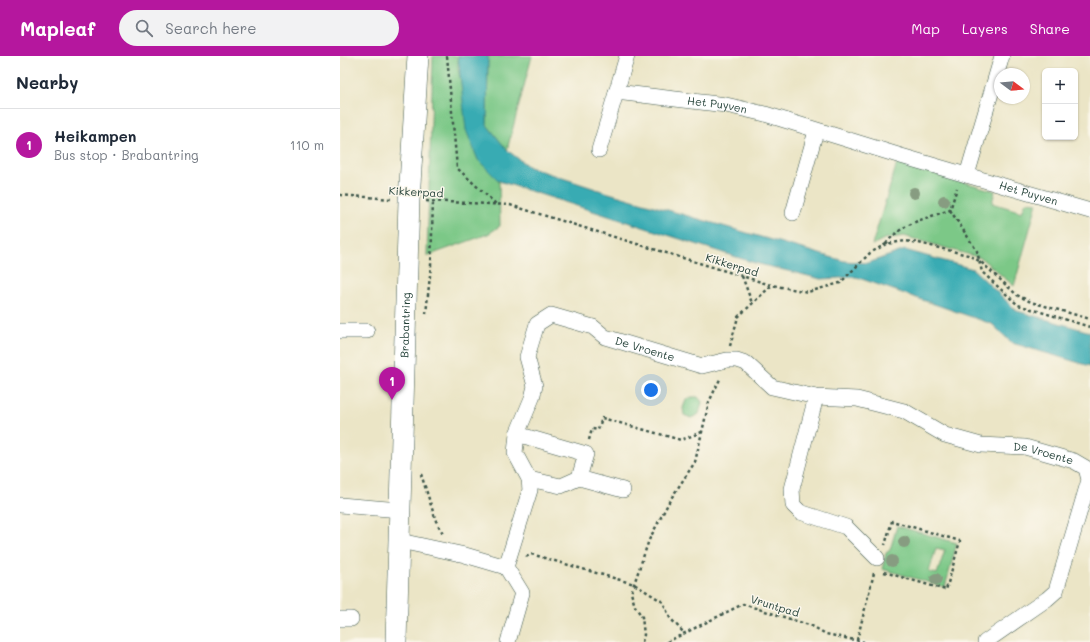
<!DOCTYPE html>
<meta charset="utf-8">
<style>
body{margin:0;font-family:Mali,sans-serif;background:#f2f2f3;color:#1f2937}
.controls{position:absolute;right:12px;top:12px;display:grid;overflow:hidden;border-radius:6px;box-shadow:0 1px 3px #0004}
.controls button{width:36px;height:36px;display:grid;place-items:center;padding:0;border:0;border-bottom:1px solid #e0e1e3;background:#fff;color:#1f2937;font:20px sans-serif}
.compass{position:absolute;left:654px;top:12px;width:36px;height:36px;border-radius:50%;background:#fff;box-shadow:0 1px 3px #0004;rotate:106deg}
.you{position:absolute;left:311px;top:334px;width:14px;height:14px;margin:-10px;border:3px solid #fff;border-radius:50%;background:#1a73e8;box-shadow:0 0 0 6px #1a73e833}
.badge{display:grid;place-items:center;width:26px;height:26px;border-radius:50%;background:#b5179e;color:#fff;font-size:13px;font-weight:700}
.pin{position:absolute;translate:-50% -33px;filter:drop-shadow(0 1px 2px #0008)}
.pin::after{content:'';position:absolute;top:21px;width:14px;height:12px;background:inherit;clip-path:polygon(0 0,100% 0,50% 100%)}
.list{margin:0;padding:0;list-style:none}
h2{display:flex;justify-content:space-between;align-items:center;height:52px;margin:0;padding:0 16px;font-size:17px}
h2 small{font-size:13px;font-weight:400;color:#747a83}
.list li{display:grid;grid-template-columns:26px 1fr auto;gap:12px;align-items:center;box-sizing:border-box;height:72px;padding:0 16px;border-top:1px solid #e0e1e3}
.list b{display:block;font-size:15px;white-space:nowrap}
.list p{margin:0;font-size:13px;white-space:nowrap;color:#747a83}
.list em{font-size:13px;font-style:normal;color:#747a83}
.icon{flex:none;width:22px;height:22px;fill:none;stroke:currentColor;stroke-width:2;stroke-linecap:round;stroke-linejoin:round}
.map{position:relative;flex:none;width:750px;height:586px;overflow:hidden}
header{display:flex;align-items:center;gap:24px;box-sizing:border-box;height:56px;padding:0 20px;background:#b5179e;color:#fff}
header strong{font-size:19px}
nav{display:flex;gap:22px;margin-inline-start:auto;font-size:14px}
.search{width:280px;height:36px;background:#f2f2f3;display:flex;align-items:center;gap:10px;box-sizing:border-box;padding:0 14px;border-radius:22px;color:#747a83;font-size:15px}
main{display:flex}
aside{flex:1;background:#fff}
.map>svg:first-child{display:block}
.green{fill:#7bc887;stroke:#4d825e;fill-rule:evenodd}
.water{fill:#39abb3;stroke:#2c7474}
.lines{fill:none;stroke-linecap:round;stroke-linejoin:round}
.street-casing{stroke:#3e564a;stroke-width:16}
.secondary-casing{stroke:#3e564a;stroke-width:22}
.path{stroke:#3e564a;stroke-width:2.5;stroke-dasharray:3 3;stroke-linecap:butt}
.street{stroke:#fff;stroke-width:15}
.secondary{stroke:#fff;stroke-width:21}
.tree{fill:#879c81}
.labels{text-anchor:middle;stroke-width:3;stroke-linejoin:round;paint-order:stroke}
.street-label{font-size:11px;fill:#1f3d34;stroke:#fbf7ec}
</style>
<header>
<strong>Mapleaf</strong>
<div class="search"><svg class="icon" aria-label="search" viewBox="0 0 24 24"><circle cx="10" cy="10" r="6"/><path d="M15 15l6 6"/></svg>Search here</div>
<nav><a>Map</a><a>Layers</a><a>Share</a></nav>
</header>
<main>
<aside>
<h2>Nearby<small></small></h2>
<ul class="list">
<li><span class="badge">1</span><div><b>Heikampen</b><p>Bus stop · Brabantring</p></div><em>110 m</em></li>
</ul>
</aside>
<div class="map">
<svg width="750" height="586" viewBox="0 0 750 586">
<rect width="100%" height="100%" fill="#fbf7ec"/>
<filter id="ink" filterUnits="userSpaceOnUse"><feTurbulence type="fractalNoise" baseFrequency=".025" numOctaves="2"/><feDisplacementMap in="SourceGraphic" scale="8" xChannelSelector="R" yChannelSelector="G"/><feConvolveMatrix kernelMatrix="1 2 1 2 8 2 1 2 1" color-interpolation-filters="sRGB"/></filter>
<filter id="wash" filterUnits="userSpaceOnUse"><feTurbulence type="fractalNoise" baseFrequency=".012" numOctaves="4" result="noise"/><feDisplacementMap in="SourceGraphic" scale="16" xChannelSelector="R" yChannelSelector="G"/><feGaussianBlur stdDeviation="0.9" result="paint"/><feColorMatrix in="noise" values="0 0 0 0 0 0 0 0 0 0 0 0 0 0 0 0 0 1.4 0 .05"/><feComposite in="paint" operator="in"/></filter>
<g filter="url(#wash)">
<rect width="100%" height="100%" fill="#ebe5c6"/>
<g class="green">
<path d="M93,0H118V13L138,104L159,125L160,170L148,178L87,200Z"/>
<path d="M148,0H192L167,94L147,69Z"/>
<path d="M557,107L655,135L652,147L682,156L686,146L697,147L674,230L641,202L564,180L544,183L532,189Z"/>
<path d="M352,341H358L362,346L359,358L351,362L344,359L343,352L346,344Z"/>
<path d="M557,470L617,487L605,531L542,513L546,497L550,494ZM596,492L605,494L597,518L589,516Z"/>
</g>
<path class="water" d="M118,0H148L147,69L167,94L189,111L262,135L504,205L528,207L565,194L633,213L677,255L750,276V310L672,287L652,268L516,221L481,223L415,207L159,125L138,104L126,74Z"/>
</g>
<g filter="url(#ink)">
<g class="lines">
<defs>
<g id="street">
<path id="s1" d="M276,36L386,49L425,58L561,100L750,155"/>
<path d="M259,94L287,0"/>
<path d="M627,119L662,0"/>
<path d="M453,157L476,75"/>
<path d="M0,275H27"/>
<path d="M476,341L452,433L453,449L460,456L506,471L537,502"/>
<path d="M177,378L246,398L239,422"/>
<path d="M189,423L221,430L239,422L283,434"/>
<path d="M0,449L60,454"/>
<path id="s2" d="M60,485L125,499L166,511L190,434L189,423L175,397L177,378L192,342L195,330L187,301L197,268L211,259L253,271L265,281L362,310L387,304H397L406,307L432,331L476,341L517,343L564,355L605,379L641,389L685,391L734,405L746,412L749,424L716,535L707,543L645,586"/>
<path d="M166,511L182,537L168,586"/>
<path d="M0,563H11"/>
</g>
<g id="secondary">
<path id="s3" d="M56,586L69,144L78,0"/>
</g>
</defs>
<use href="#street" class="street-casing"/>
<use href="#secondary" class="secondary-casing"/>
<g class="path">
<path d="M107,0L117,112L156,148"/>
<path d="M0,139L51,143"/>
<path d="M86,145L170,149L431,229L468,236L500,227L530,197L546,188L565,185L579,187L628,199L641,206L677,239L691,246L750,263"/>
<path d="M610,154L637,195L642,216L678,249L750,271"/>
<path d="M546,188C561,167 587,162 610,154L617,132"/>
<path d="M402,220L412,247"/>
<path d="M86,258L91,210L93,145"/>
<path d="M390,290L398,261L431,230"/>
<path d="M249,384L252,373L258,374L262,362L341,384L362,376"/>
<path d="M81,418L96,465L104,479"/>
<path d="M186,501L191,498L294,528L323,546L330,562L344,577"/>
<path d="M544,516L606,534L620,485L552,465L545,489"/>
<path d="M517,584L534,517"/>
<path d="M302,586L304,579L302,561L295,550L291,537L294,528L309,484L330,444L355,406L369,346L381,321"/>
<path d="M327,586L403,548L472,570L486,578L524,586"/>
</g>
<use href="#street" class="street"/>
<use href="#secondary" class="secondary"/>
</g>
<g class="tree">
<circle cx="574" cy="137" r="6"/>
<circle cx="604" cy="145" r="6"/>
<circle cx="564" cy="486" r="6"/>
<circle cx="552" cy="505" r="6"/>
<circle cx="596" cy="523" r="6"/>
</g>
</g>
<g class="labels">
<g class="street-label">
<text dy="4" stroke="none"><textPath href="#s1" startOffset="102">Het Puyven</textPath></text>
<text transform="translate(76 136) rotate(3)" y="4">Kikkerpad</text>
<text dy="4" stroke="none"><textPath href="#s1" startOffset="426">Het Puyven</textPath></text>
<text transform="translate(392 209) rotate(17)" y="4">Kikkerpad</text>
<text dy="4" stroke="none"><textPath href="#s3" startOffset="317">Brabantring</textPath></text>
<text dy="4" stroke="none"><textPath href="#s2" startOffset="483">De Vroente</textPath></text>
<text dy="4" stroke="none"><textPath href="#s2" startOffset="906">De Vroente</textPath></text>
<text transform="translate(435 550) rotate(17)" y="4">Vruntpad</text>
</g>
</g>
</svg>
<div class="controls">
<button>+</button>
<button>−</button>
</div>
<svg class="compass" viewBox="-18 -18 36 36"><path d="M0-13l5 13h-10z" fill="#e53935"/><path d="M0 13l5-13h-10z" fill="#747a83"/></svg>
<div class="you"></div>
<div class="pin badge" style="left:52px;top:344px">1</div>
</div>
</main>
